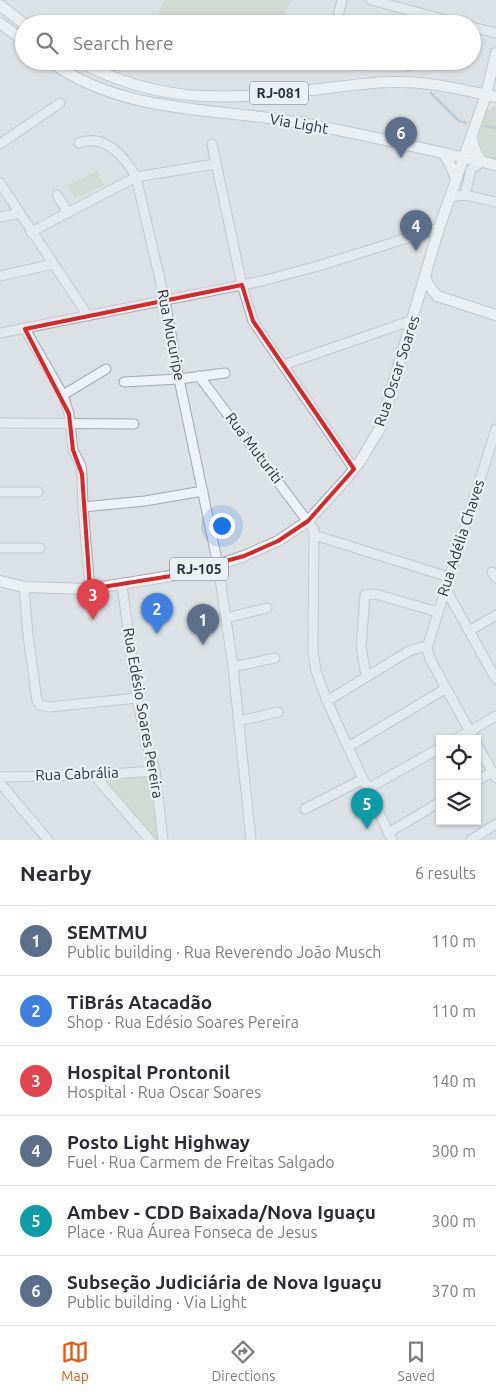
<!DOCTYPE html>
<meta charset="utf-8">
<style>
body{margin:0;font-family:Ubuntu,sans-serif;background:#f2f2f3;color:#2b2b33}
.controls{position:absolute;right:15px;bottom:15px;display:grid;overflow:hidden;border-radius:0px;box-shadow:0 1px 4px #0004}
.controls button{width:45px;height:45px;display:grid;place-items:center;padding:0;border:0;border-bottom:1px solid #e1e1e2;background:#fff;color:#2b2b33;font:25px sans-serif}
.you{position:absolute;left:221px;top:525px;width:18px;height:18px;margin:-12px;border:4px solid #fff;border-radius:50%;background:#1a73e8;box-shadow:0 0 0 8px #1a73e833}
.badge{display:grid;place-items:center;width:32px;height:32px;border-radius:50%;background:#ea580c;color:#fff;font-size:16px;font-weight:700}
.pin{position:absolute;translate:-50% -41px;filter:drop-shadow(0 1px 2px #0008)}
.pin::after{content:'';position:absolute;top:26px;width:18px;height:15px;background:inherit;clip-path:polygon(0 0,100% 0,50% 100%)}
.list{margin:0;padding:0;list-style:none}
h2{display:flex;justify-content:space-between;align-items:center;height:65px;margin:0;padding:0 20px;font-size:21px}
h2 small{font-size:16px;font-weight:400;color:#7c7c81}
.list li{display:grid;grid-template-columns:32px 1fr auto;gap:15px;align-items:center;box-sizing:border-box;height:70px;padding:0 20px;border-top:1px solid #e1e1e2}
.list b{display:block;font-size:19px;white-space:nowrap}
.list p{margin:0;font-size:16px;white-space:nowrap;color:#7c7c81}
.list em{font-size:16px;font-style:normal;color:#7c7c81}
.icon{flex:none;width:28px;height:28px;fill:none;stroke:currentColor;stroke-width:2;stroke-linecap:round;stroke-linejoin:round}
.map{position:relative;flex:none;width:496px;height:840px;overflow:hidden}
.search{position:absolute;background:#fff;box-shadow:0 1px 4px #0004;left:15px;right:15px;top:15px;height:55px;display:flex;align-items:center;gap:12px;box-sizing:border-box;padding:0 18px;border-radius:28px;color:#7c7c81;font-size:19px}
.sheet{height:485px;background:#fff}
nav{display:flex;justify-content:space-around;align-items:center;box-sizing:border-box;height:70px;border-top:1px solid #e1e1e2;background:#fff;font-size:14px;color:#7c7c81}
nav a{display:grid;justify-items:center;gap:2px}
nav .on{color:#ea580c}
.map>svg:first-child{display:block}
.green{fill:#c4d0bc}
.lines{fill:none;stroke-linecap:round;stroke-linejoin:round}
.stream{stroke:#95b4c8;stroke-width:2.5}
.minor-casing{stroke:#a1a8b0;stroke-width:11}
.major-casing{stroke:#9ba7b2;stroke-width:12}
.minor{stroke:#eef1f5;stroke-width:9}
.major{stroke:#fff;stroke-width:10}
.marked{fill:none;stroke:#d62828;stroke-width:4;stroke-linejoin:round}
.labels{text-anchor:middle;stroke-width:4.5;stroke-linejoin:round;paint-order:stroke}
.shield{fill:#ebf0f4;stroke:#606a74;stroke-width:1}
.shield-label{font-size:14px;font-weight:bold;fill:#25303d}
.street-label{font-size:15px;fill:#25303d;stroke:#ebf0f4}
</style>
<div class="map">
<svg width="496" height="840" viewBox="0 0 496 840">
<rect width="100%" height="100%" fill="#dce1e6"/>
<g class="green">
<path d="M164,0H292L277,24H174L155,21Z"/>
<path d="M496,105V159L487,157C474,138 480,133 485,112Z"/>
<path d="M97,171L104,185L75,199L68,185Z"/>
<path d="M151,777L153,784L161,840H155L102,778Z"/>
</g>
<g class="lines">
<g class="stream">
<path d="M431,93L459,121L466,123"/>
<path d="M486,126L496,128"/>
</g>
<defs>
<g id="minor">
<path d="M371,0L461,24"/>
<path d="M336,24L342,0"/>
<path d="M472,27L496,33"/>
<path d="M408,66L409,61"/>
<path d="M79,143C105,133 125,157 136,177L165,301L179,379L218,565L233,667L251,840"/>
<path d="M0,144L60,103"/>
<path d="M212,144L242,285L253,321L354,469"/>
<path d="M0,183L88,316"/>
<path d="M57,195L68,213"/>
<path d="M465,195L471,169L482,162"/>
<path d="M450,197L465,195L496,202"/>
<path d="M0,217L19,213"/>
<path d="M31,232L136,177L215,164"/>
<path d="M0,276L53,264"/>
<path d="M25,329L63,395L69,414L73,450L81,466L82,474L83,507L90,589"/>
<path d="M0,333L262,281L325,264L439,228"/>
<path d="M283,365L413,320"/>
<path d="M199,376L314,530L313,651L316,671L327,701L348,747L392,840"/>
<path d="M124,382L179,379L225,373"/>
<path d="M63,395L106,369"/>
<path d="M0,423L134,424"/>
<path d="M0,492H38"/>
<path d="M83,507L145,501L203,491"/>
<path d="M314,535L449,577"/>
<path d="M0,548H40"/>
<path d="M492,572L496,578"/>
<path d="M122,585L137,698L147,745L155,771L163,840"/>
<path d="M24,587L28,635L37,701L40,705L49,707L137,698"/>
<path d="M445,588L496,679"/>
<path d="M226,618L267,608"/>
<path d="M469,631L496,615"/>
<path d="M233,667L275,658"/>
<path d="M366,676L361,647L365,595L375,594L438,612"/>
<path d="M327,701L409,651L422,647L427,648"/>
<path d="M239,721L278,712"/>
<path d="M456,739L496,716"/>
<path d="M474,739L430,659L427,648L496,429"/>
<path d="M477,745L496,778"/>
<path d="M348,747L445,689"/>
<path d="M94,775L150,840"/>
<path d="M0,777L94,775L155,771"/>
<path d="M477,781L492,772"/>
<path d="M0,783L48,840"/>
<path d="M367,789L440,748"/>
<path d="M305,809L363,779"/>
<path d="M388,833L440,802"/>
<path d="M471,840L496,824"/>
</g>
<g id="major">
<path d="M0,5L24,24"/>
<path d="M0,23L24,41"/>
<path d="M49,61C122,113 205,107 289,121C358,132 427,150 496,165"/>
<path d="M78,61C159,104 223,100 311,90C338,87 364,83 391,82C429,81 459,89 496,97"/>
<path d="M471,136L476,152L482,162"/>
<path d="M444,154L450,164L456,179"/>
<path d="M425,277L429,286L437,296L496,315"/>
<path d="M0,581L24,587L90,589L171,576L218,565L244,556L278,541L308,521L347,478L361,460L380,428L439,228L486,95L496,53"/>
</g>
</defs>
<use href="#minor" class="minor-casing"/>
<use href="#major" class="major-casing"/>
<use href="#minor" class="minor"/>
<use href="#major" class="major"/>
</g>
<path d="M0 0H496V840H0ZM242,285L253,321L354,469L308,521L278,541L244,556L171,576L90,589L82,474L73,450L69,414L25,329Z" fill="#dce1e6" fill-opacity=".55" fill-rule="evenodd"/>
<path class="marked" d="M242,285L253,321L354,469L308,521L278,541L244,556L171,576L90,589L82,474L73,450L69,414L25,329Z"/>
<g class="labels">
<g class="shield">
<rect x="250" y="81.5" width="58" height="23" rx="4"/>
<rect x="170" y="557.5" width="58" height="23" rx="4"/>
</g>
<g class="shield-label">
<text x="279" y="98">RJ-081</text>
<text x="199" y="574">RJ-105</text>
</g>
<g class="street-label">
<text transform="translate(299 124) rotate(10)" y="5">Via Light</text>
<text transform="translate(171 335) rotate(79)" y="5">Rua Mucuripe</text>
<text transform="translate(397 371) rotate(-72)" y="5">Rua Oscar Soares</text>
<text transform="translate(254 448) rotate(53)" y="5">Rua Muturiti</text>
<text transform="translate(461 538) rotate(-72)" y="5">Rua Adélia Chaves</text>
<text transform="translate(143 713) rotate(80)" y="5">Rua Edésio Soares Pereira</text>
<text transform="translate(77 774) rotate(-2)" y="5">Rua Cabrália</text>
</g>
</g>
</svg>
<div class="controls">
<button><svg class="icon" aria-label="locate" viewBox="0 0 24 24"><circle cx="12" cy="12" r="6"/><path d="M12 2v4M12 18v4M2 12h4M18 12h4"/></svg></button>
<button><svg class="icon" aria-label="layers" viewBox="0 0 24 24"><path d="M12 4l9 5-9 5-9-5zM3 14l9 5 9-5"/></svg></button>
</div>
<div class="you"></div>
<div class="pin badge" style="left:203px;top:645px;background:#5c6f8a">1</div>
<div class="pin badge" style="left:157px;top:634px;background:#3f7fe0">2</div>
<div class="pin badge" style="left:93px;top:620px;background:#e0444e">3</div>
<div class="pin badge" style="left:416px;top:251px;background:#5c6f8a">4</div>
<div class="pin badge" style="left:367px;top:829px;background:#0f9aa8">5</div>
<div class="pin badge" style="left:401px;top:158px;background:#5c6f8a">6</div>
<div class="search"><svg class="icon" aria-label="search" viewBox="0 0 24 24"><circle cx="10" cy="10" r="6"/><path d="M15 15l6 6"/></svg>Search here</div>
</div>
<section class="sheet">
<h2>Nearby<small>6 results</small></h2>
<ul class="list">
<li><span class="badge" style="background:#5c6f8a">1</span><div><b>SEMTMU</b><p>Public building · Rua Reverendo João Musch</p></div><em>110 m</em></li>
<li><span class="badge" style="background:#3f7fe0">2</span><div><b>TiBrás Atacadão</b><p>Shop · Rua Edésio Soares Pereira</p></div><em>110 m</em></li>
<li><span class="badge" style="background:#e0444e">3</span><div><b>Hospital Prontonil</b><p>Hospital · Rua Oscar Soares</p></div><em>140 m</em></li>
<li><span class="badge" style="background:#5c6f8a">4</span><div><b>Posto Light Highway</b><p>Fuel · Rua Carmem de Freitas Salgado</p></div><em>300 m</em></li>
<li><span class="badge" style="background:#0f9aa8">5</span><div><b>Ambev - CDD Baixada/Nova Iguaçu</b><p>Place · Rua Áurea Fonseca de Jesus</p></div><em>300 m</em></li>
<li><span class="badge" style="background:#5c6f8a">6</span><div><b>Subseção Judiciária de Nova Iguaçu</b><p>Public building · Via Light</p></div><em>370 m</em></li>
</ul>
</section>
<nav>
<a class="on"><svg class="icon" aria-label="map" viewBox="0 0 24 24"><path d="M3 6l6-2 6 2 6-2v14l-6 2-6-2-6 2zM9 4v14M15 6v14"/></svg>Map</a>
<a><svg class="icon" aria-label="directions" viewBox="0 0 24 24"><path d="M12 3l9 9-9 9-9-9zM9 14v-3h6M13 9l2 2-2 2"/></svg>Directions</a>
<a><svg class="icon" aria-label="saved" viewBox="0 0 24 24"><path d="M7 4h10v16l-5-4-5 4z"/></svg>Saved</a>
</nav>
